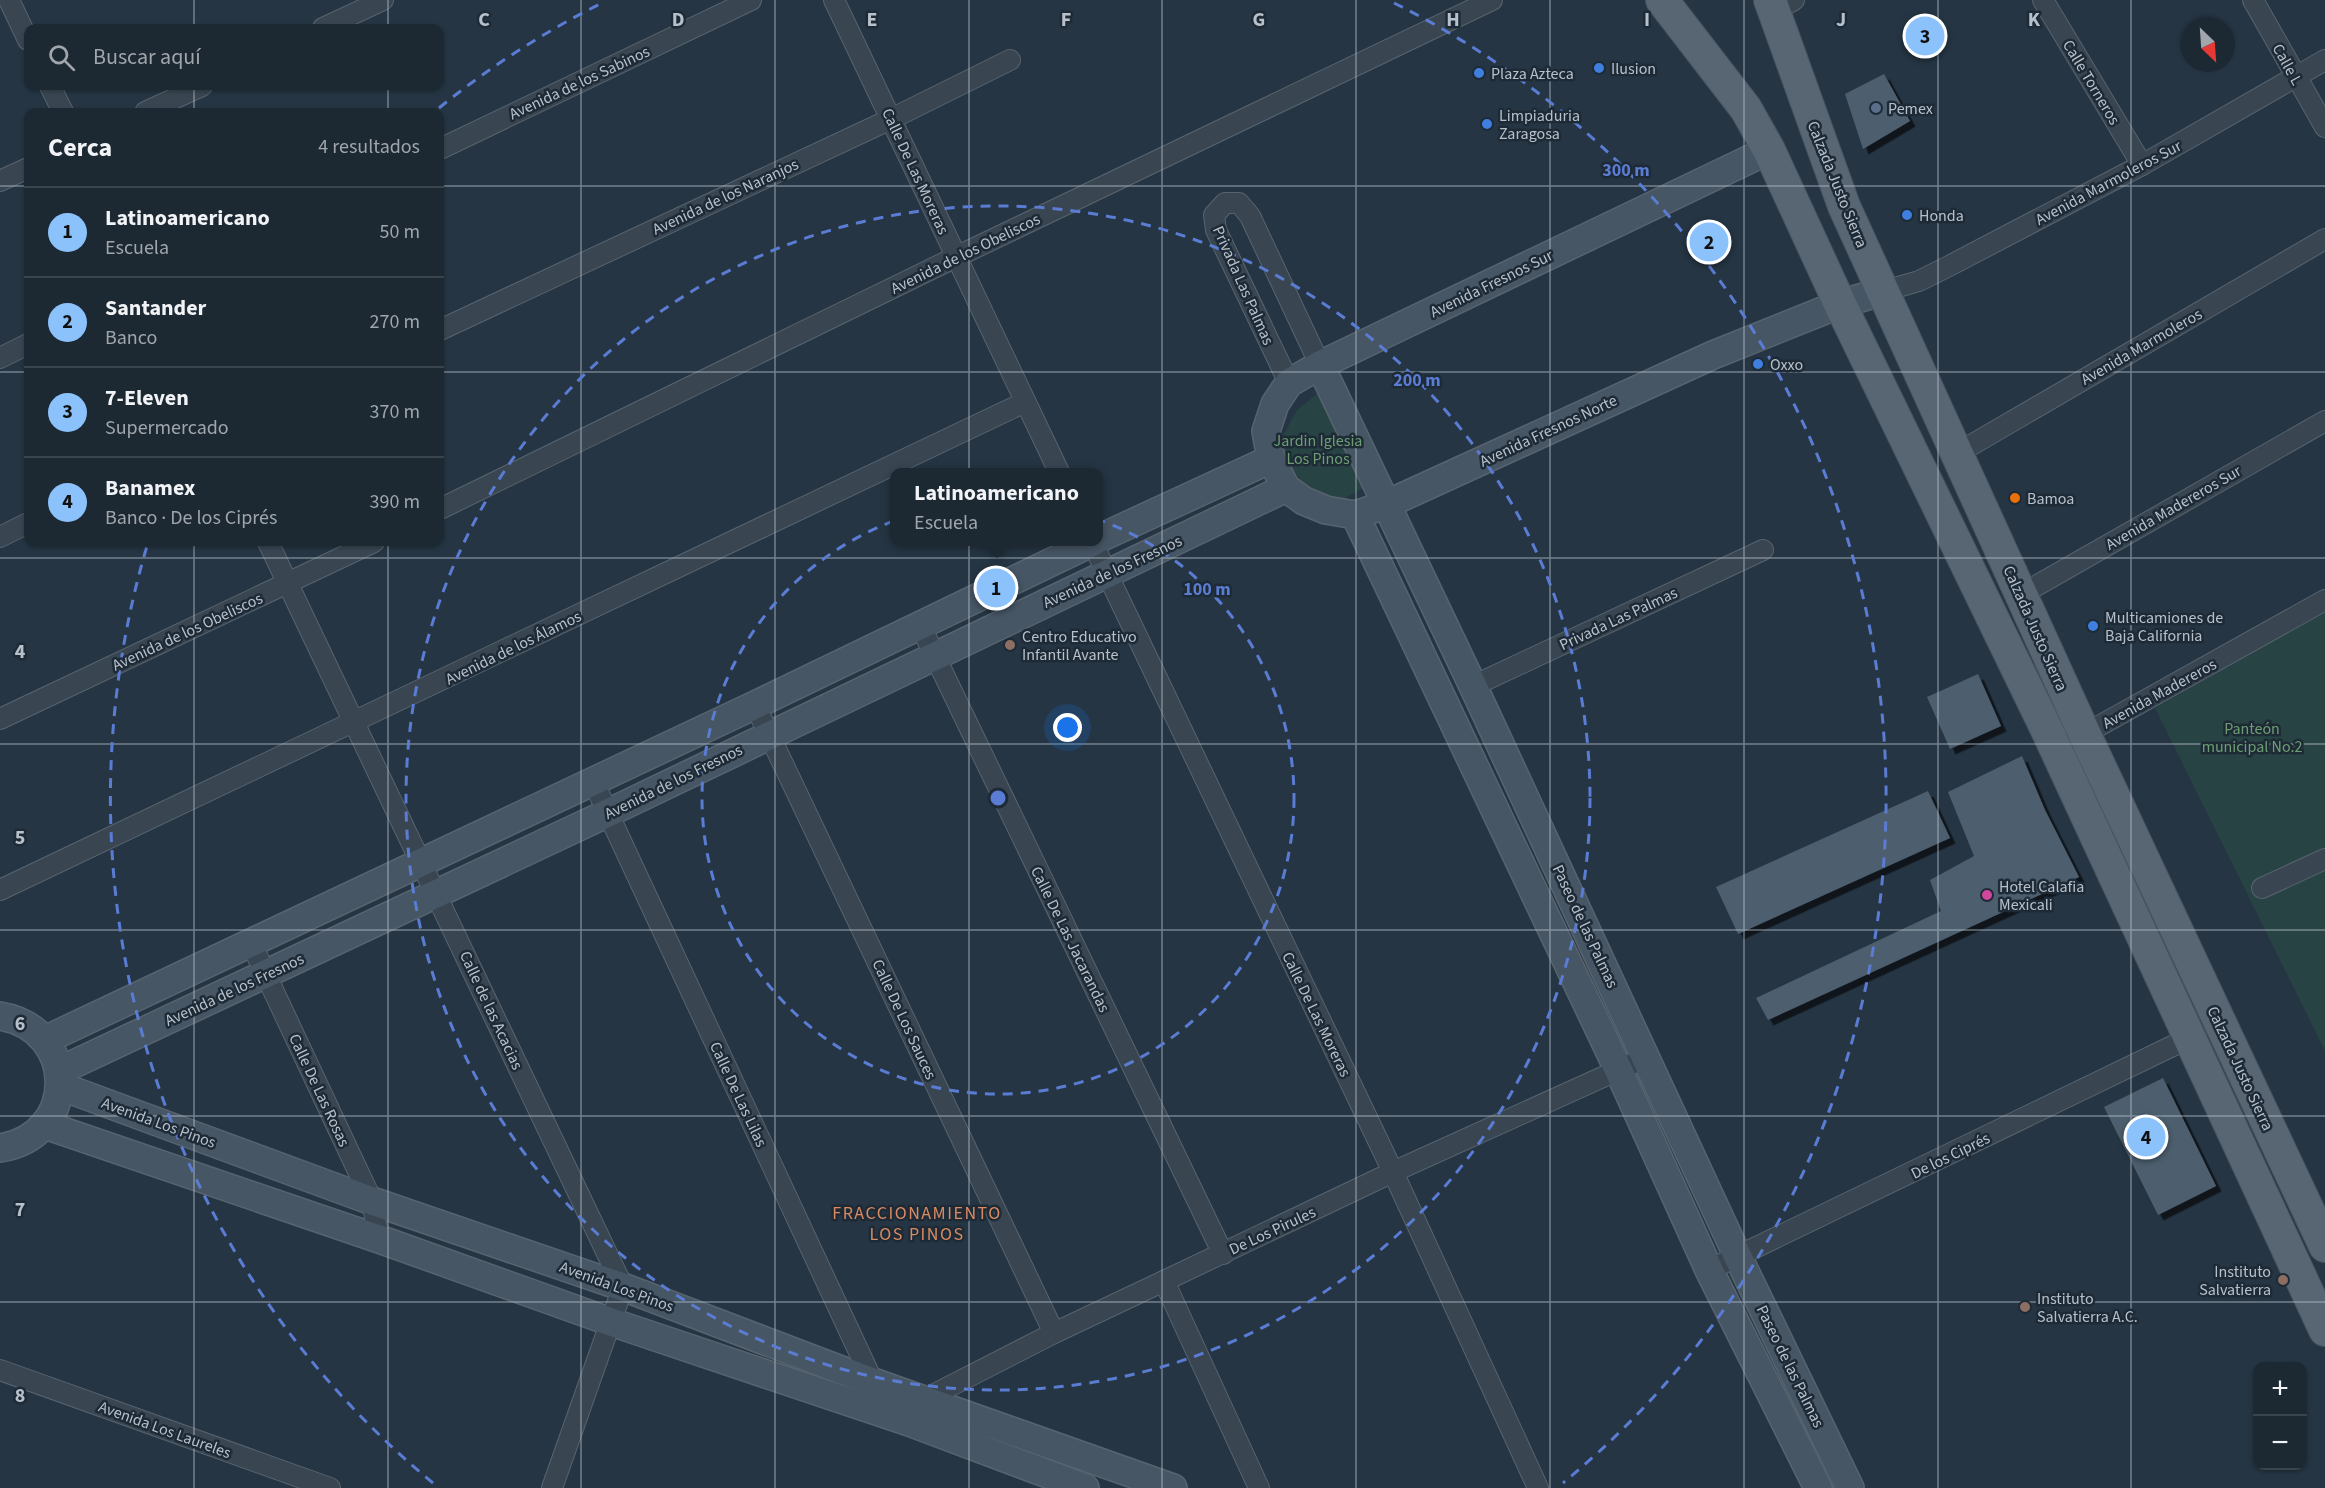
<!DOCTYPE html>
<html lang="es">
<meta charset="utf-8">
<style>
body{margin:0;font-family:"Source Sans 3",sans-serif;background:#29343e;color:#f1f3f6}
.controls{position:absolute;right:18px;bottom:18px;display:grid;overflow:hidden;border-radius:12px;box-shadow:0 2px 4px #0004}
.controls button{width:54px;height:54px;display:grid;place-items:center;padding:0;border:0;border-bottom:2px solid #3a444d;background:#1c2832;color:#f1f3f6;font:30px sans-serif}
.compass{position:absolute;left:2181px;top:18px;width:54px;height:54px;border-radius:50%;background:#1c2832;box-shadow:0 2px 4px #0004;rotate:155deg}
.you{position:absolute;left:1068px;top:728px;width:21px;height:21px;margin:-15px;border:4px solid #fff;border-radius:50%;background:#1a73e8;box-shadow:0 0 0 9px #1a73e833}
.badge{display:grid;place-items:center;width:39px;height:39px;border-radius:50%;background:#8bc2fc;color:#111;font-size:20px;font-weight:700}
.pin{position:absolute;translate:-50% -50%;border:3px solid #fff;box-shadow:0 2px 6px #0006}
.popup{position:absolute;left:890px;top:468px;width:213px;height:78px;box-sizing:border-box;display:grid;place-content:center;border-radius:12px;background:#1c2832;filter:drop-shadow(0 2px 4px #0005);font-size:20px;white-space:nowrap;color:#a0a6ac}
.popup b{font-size:22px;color:#f1f3f6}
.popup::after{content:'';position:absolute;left:50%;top:100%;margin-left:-12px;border:12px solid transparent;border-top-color:#1c2832}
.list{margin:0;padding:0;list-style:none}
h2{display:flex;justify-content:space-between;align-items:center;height:78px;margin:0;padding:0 24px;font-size:26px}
h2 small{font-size:20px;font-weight:400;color:#a0a6ac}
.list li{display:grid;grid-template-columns:39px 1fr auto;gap:18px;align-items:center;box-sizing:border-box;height:90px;padding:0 24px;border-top:2px solid #3a444d}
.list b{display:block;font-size:22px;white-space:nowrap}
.list p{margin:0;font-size:20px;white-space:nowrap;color:#a0a6ac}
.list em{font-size:20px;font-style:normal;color:#a0a6ac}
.icon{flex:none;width:33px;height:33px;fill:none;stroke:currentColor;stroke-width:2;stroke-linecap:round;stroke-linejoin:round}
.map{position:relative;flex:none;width:2325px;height:1488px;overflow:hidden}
.search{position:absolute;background:#1c2832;box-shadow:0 2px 4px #0004;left:24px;top:24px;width:420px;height:66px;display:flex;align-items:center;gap:15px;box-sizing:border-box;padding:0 21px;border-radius:12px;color:#a0a6ac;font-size:22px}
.panel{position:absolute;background:#1c2832;box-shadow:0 2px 4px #0004;left:24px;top:108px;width:420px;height:438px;border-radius:12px}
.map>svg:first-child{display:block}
.green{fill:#274343}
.building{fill:#4e5e6e;filter:url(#shadow)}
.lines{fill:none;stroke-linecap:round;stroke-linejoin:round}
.street-casing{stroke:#57646f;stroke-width:22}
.secondary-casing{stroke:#57646f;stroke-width:30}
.primary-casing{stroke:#46525e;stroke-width:34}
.street{stroke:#394652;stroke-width:20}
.secondary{stroke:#475665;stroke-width:27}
.primary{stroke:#586572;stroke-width:32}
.grid{fill:none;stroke:#b6c1cc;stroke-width:1.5;stroke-opacity:0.55}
.ring{fill:none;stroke:#5a7cd3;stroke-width:3;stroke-dasharray:10 8}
.shop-dot{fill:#3f7fe0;stroke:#1e2b37;stroke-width:2}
.service-dot{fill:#5c6f8a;stroke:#1e2b37;stroke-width:2}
.food-dot{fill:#e8710a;stroke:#1e2b37;stroke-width:2}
.education-dot{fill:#8d6e63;stroke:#1e2b37;stroke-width:2}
.hotel-dot{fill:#d1479c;stroke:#1e2b37;stroke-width:2}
.labels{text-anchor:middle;stroke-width:5;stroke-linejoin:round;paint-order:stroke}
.street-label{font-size:16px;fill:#b6c1cc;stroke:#1e2b37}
.poi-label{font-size:16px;fill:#b6c1cc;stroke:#1e2b37;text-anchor:start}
.park-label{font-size:16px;fill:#6d9e73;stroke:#1e2b37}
.neighbourhood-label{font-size:18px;letter-spacing:1.5px;fill:#da8b63;stroke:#1e2b37}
.grid-label{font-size:20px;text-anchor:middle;font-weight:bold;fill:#b6c1cc;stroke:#1e2b37;stroke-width:5;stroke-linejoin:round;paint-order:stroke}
.centre{fill:#5a7cd3;stroke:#1e2b37;stroke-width:3}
.ring-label{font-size:18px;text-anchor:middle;font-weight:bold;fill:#5a7cd3;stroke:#1e2b37;stroke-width:5;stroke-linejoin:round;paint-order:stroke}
</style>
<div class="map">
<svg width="2325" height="1488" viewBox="0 0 2325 1488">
<defs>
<filter id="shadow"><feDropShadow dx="5.5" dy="5.5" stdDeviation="0" flood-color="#0009"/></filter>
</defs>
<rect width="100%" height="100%" fill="#253543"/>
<g class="green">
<path d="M1317,394L1330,398L1364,488L1339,501C1302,485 1292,480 1281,439L1297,410Z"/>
<path d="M2325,612V1051L2155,708Z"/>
</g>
<g class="building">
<path d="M1884,74L1910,121L1863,149L1845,94Z"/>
<path d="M1978,674L2001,726L1950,749L1927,697Z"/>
<path d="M2022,756L2045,810L2079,877L1768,1020L1756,998L1941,911L1930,880L1974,856L1948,792Z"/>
<path d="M1928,791L1950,838L1738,934L1716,887Z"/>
<path d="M2163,1078L2216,1186L2158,1215L2104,1107Z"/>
</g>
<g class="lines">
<defs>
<g id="street">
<path d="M9,0L28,40"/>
<path d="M834,0L1059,472"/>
<path d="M2043,0L2142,165"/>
<path d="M2253,0L2325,127"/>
<path d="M1774,11L1794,0"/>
<path d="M323,28L383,0"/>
<path d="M50,86L63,112"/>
<path d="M145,112L202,86"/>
<path d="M440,149L751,0"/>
<path d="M0,181L28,168"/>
<path d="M1884,291L1919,281L1949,266L2142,165L2325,60"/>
<path d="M440,330L891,119L1010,60"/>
<path d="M0,358L28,344"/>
<path d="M1289,383L1216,230L1214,215L1225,203H1239L1250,216L1320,365"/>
<path d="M1956,454L2325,239"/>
<path d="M440,509L956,257L1492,0"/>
<path d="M0,537L28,523"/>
<path d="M268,542L623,1287L552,1488"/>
<path d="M1092,542L1393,1172L1538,1488"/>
<path d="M2022,594L2325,421"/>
<path d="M920,625L1223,1254"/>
<path d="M1473,686L1763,550"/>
<path d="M755,705L1054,1333"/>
<path d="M0,719L374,542"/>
<path d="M2056,750L2325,600"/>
<path d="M593,781L873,1382L871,1389"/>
<path d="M2262,888L2325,859"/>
<path d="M0,890L1025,402"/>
<path d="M251,943L372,1201L379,1239"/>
<path d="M1709,1270L2189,1038"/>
<path d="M1164,1281L1259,1488"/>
<path d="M0,1370L330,1488"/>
<path d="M921,1405L925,1399L1054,1333L1164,1281L1393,1172L1647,1057"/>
</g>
<g id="secondary">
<path d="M1769,150L1320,365L1289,383L1275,404L1266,431L1271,459L1286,488L1304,501L1326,510L1355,515L1385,505L1713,355L1840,304L1884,291"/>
<path d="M1320,365L1473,686L1738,1257L1850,1488"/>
<path d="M1355,515L1618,1069L1709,1270L1818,1488"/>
<path d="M1098,539L1271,459"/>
<path d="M0,1016C79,1029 79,1136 0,1148"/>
<path d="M45,1040L755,705L1093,542"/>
<path d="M59,1071L608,813L1286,488"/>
<path d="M60,1086L372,1201L623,1287L873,1382L1173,1488"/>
<path d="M45,1125L379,1239L611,1322L909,1422L1085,1488"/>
</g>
<g id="primary">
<path d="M1662,0L1746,109L1769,150L1840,304L2046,728L2325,1330"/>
<path d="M1770,0L1844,206L2085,735L2325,1246"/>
</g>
</defs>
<use href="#street" class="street-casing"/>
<use href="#secondary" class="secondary-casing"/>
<use href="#primary" class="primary-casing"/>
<use href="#street" class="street"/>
<use href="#secondary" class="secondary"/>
<use href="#primary" class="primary"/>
</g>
<path class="grid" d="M194,0V28M388,0V28M581,0V1488M775,0V1488M969,0V1488M1162,0V1488M1356,0V1488M1550,0V1488M1744,0V1488M1938,0V1488M2131,0V1488M194,86V112M388,86V112M0,186H28M440,186H2325M0,372H28M440,372H2325M194,542V1488M388,542V1488M0,558H2325M0,744H2325M0,930H2325M0,1116H2325M0,1302H2325"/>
<g class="ring">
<circle cx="998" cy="798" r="296"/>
<circle cx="998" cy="798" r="592"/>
<path d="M433 1483A888 888 0 0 1 147 546M439 108A888 888 0 0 1 602 3M1394 3A888 888 0 0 1 1563 1483"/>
</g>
<g class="shop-dot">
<circle cx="1599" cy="68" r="6"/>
<circle cx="1479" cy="73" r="6"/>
<circle cx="1487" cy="124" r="6"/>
<circle cx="1907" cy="215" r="6"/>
<circle cx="1758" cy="364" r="6"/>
<circle cx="2093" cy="626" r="6"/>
</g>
<circle class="service-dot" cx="1876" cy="108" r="6"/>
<circle class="food-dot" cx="2015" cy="498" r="6"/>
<g class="education-dot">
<circle cx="1010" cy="645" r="6"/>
<circle cx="2283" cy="1280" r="6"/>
<circle cx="2025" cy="1307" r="6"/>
</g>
<circle class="hotel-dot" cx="1987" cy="895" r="6"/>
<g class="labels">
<g class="street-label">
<text transform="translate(2288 64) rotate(61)" y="6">Calle L</text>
<text transform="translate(579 82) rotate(-25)" y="6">Avenida de los Sabinos</text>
<text transform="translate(2092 82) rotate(59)" y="6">Calle Torneros</text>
<text transform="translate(916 171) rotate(65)" y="6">Calle De Las Moreras</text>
<text transform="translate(2108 182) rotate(-28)" y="6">Avenida Marmoleros Sur</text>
<text transform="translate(1838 184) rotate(68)" y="6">Calzada Justo Sierra</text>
<text transform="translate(725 196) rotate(-25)" y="6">Avenida de los Naranjos</text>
<text transform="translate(965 253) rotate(-26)" y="6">Avenida de los Obeliscos</text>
<text transform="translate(1491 283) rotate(-26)" y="6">Avenida Fresnos Sur</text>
<text transform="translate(1244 285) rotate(66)" y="6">Privada Las Palmas</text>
<text transform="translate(2141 346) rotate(-30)" y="6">Avenida Marmoleros</text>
<text transform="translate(1548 430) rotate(-25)" y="6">Avenida Fresnos Norte</text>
<text transform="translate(2173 507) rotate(-30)" y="6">Avenida Madereros Sur</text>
<text transform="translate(1112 571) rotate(-25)" y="6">Avenida de los Fresnos</text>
<text transform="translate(1618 618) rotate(-25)" y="6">Privada Las Palmas</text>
<text transform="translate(2036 628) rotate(66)" y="6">Calzada Justo Sierra</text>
<text transform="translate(187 631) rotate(-25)" y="6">Avenida de los Obeliscos</text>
<text transform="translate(513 647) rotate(-26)" y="6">Avenida de los Álamos</text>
<text transform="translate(2159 693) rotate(-29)" y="6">Avenida Madereros</text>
<text transform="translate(673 781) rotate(-26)" y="6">Avenida de los Fresnos</text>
<text transform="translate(1586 926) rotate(65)" y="6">Paseo de las Palmas</text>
<text transform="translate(1071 939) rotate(64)" y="6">Calle De Las Jacarandas</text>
<text transform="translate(234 989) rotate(-25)" y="6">Avenida de los Fresnos</text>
<text transform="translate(492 1010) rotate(65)" y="6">Calle de las Acacias</text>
<text transform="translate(1317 1014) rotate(64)" y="6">Calle De Las Moreras</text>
<text transform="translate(905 1019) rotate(65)" y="6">Calle De Los Sauces</text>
<text transform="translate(2241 1068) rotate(65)" y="6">Calzada Justo Sierra</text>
<text transform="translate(320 1090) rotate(65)" y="6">Calle De Las Rosas</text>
<text transform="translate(739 1094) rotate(65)" y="6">Calle De Las Lilas</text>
<text transform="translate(159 1122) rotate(20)" y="6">Avenida Los Pinos</text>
<text transform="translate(1950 1155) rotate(-26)" y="6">De los Ciprés</text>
<text transform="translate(1272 1230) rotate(-25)" y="6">De Los Pirules</text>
<text transform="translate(617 1286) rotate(20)" y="6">Avenida Los Pinos</text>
<text transform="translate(1791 1366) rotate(64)" y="6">Paseo de las Palmas</text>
<text transform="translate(165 1429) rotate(20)" y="6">Avenida Los Laureles</text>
</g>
<g class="poi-label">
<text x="1611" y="74">Ilusion</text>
<text x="1491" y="79">Plaza Azteca</text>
<text x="1888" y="114">Pemex</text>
<text x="1499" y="121">Limpiaduria<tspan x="1499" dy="18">Zaragosa</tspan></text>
<text x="1919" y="221">Honda</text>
<text x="1770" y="370">Oxxo</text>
<text x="2027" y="504">Bamoa</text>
<text x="2105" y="623">Multicamiones de<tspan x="2105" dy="18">Baja California</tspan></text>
<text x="1022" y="642">Centro Educativo<tspan x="1022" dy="18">Infantil Avante</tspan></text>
<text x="1999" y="892">Hotel Calafia<tspan x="1999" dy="18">Mexicali</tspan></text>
<text x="2271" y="1277" text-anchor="end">Instituto<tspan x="2271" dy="18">Salvatierra</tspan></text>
<text x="2037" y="1304">Instituto<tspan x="2037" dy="18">Salvatierra A.C.</tspan></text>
</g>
<g class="park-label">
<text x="1318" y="446">Jardin Iglesia<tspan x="1318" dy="18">Los Pinos</tspan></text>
<text x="2252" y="734">Panteón<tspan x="2252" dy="18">municipal No.2</tspan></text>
</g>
<g class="neighbourhood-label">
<text x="917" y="1219">FRACCIONAMIENTO<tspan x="917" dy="21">LOS PINOS</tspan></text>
</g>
</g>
<g class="grid-label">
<text x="484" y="26">C</text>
<text x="678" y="26">D</text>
<text x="872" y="26">E</text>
<text x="1066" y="26">F</text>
<text x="1259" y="26">G</text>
<text x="1453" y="26">H</text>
<text x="1647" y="26">I</text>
<text x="1841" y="26">J</text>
<text x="2034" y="26">K</text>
<text x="20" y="658">4</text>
<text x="20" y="844">5</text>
<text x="20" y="1030">6</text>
<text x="20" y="1216">7</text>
<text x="20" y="1402">8</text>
</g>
<circle cx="998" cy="798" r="9" class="centre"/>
<g class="ring-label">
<text x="1626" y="176">300 m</text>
<text x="1417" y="386">200 m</text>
<text x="1207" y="595">100 m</text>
</g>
</svg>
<div class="controls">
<button>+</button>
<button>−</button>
</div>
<svg class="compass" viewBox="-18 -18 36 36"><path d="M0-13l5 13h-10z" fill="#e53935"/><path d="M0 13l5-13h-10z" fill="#a0a6ac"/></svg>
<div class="you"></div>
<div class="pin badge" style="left:996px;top:588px">1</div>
<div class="popup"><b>Latinoamericano</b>Escuela</div>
<div class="pin badge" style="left:1709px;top:242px">2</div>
<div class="pin badge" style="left:1925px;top:36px">3</div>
<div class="pin badge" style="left:2146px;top:1137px">4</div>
<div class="search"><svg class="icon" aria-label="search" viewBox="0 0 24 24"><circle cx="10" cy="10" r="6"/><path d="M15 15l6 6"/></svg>Buscar aquí</div>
<section class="panel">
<h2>Cerca<small>4 resultados</small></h2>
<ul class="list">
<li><span class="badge">1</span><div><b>Latinoamericano</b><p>Escuela</p></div><em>50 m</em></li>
<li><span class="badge">2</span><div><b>Santander</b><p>Banco</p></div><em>270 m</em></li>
<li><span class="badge">3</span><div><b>7-Eleven</b><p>Supermercado</p></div><em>370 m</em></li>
<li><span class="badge">4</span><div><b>Banamex</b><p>Banco · De los Ciprés</p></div><em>390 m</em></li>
</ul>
</section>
</div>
